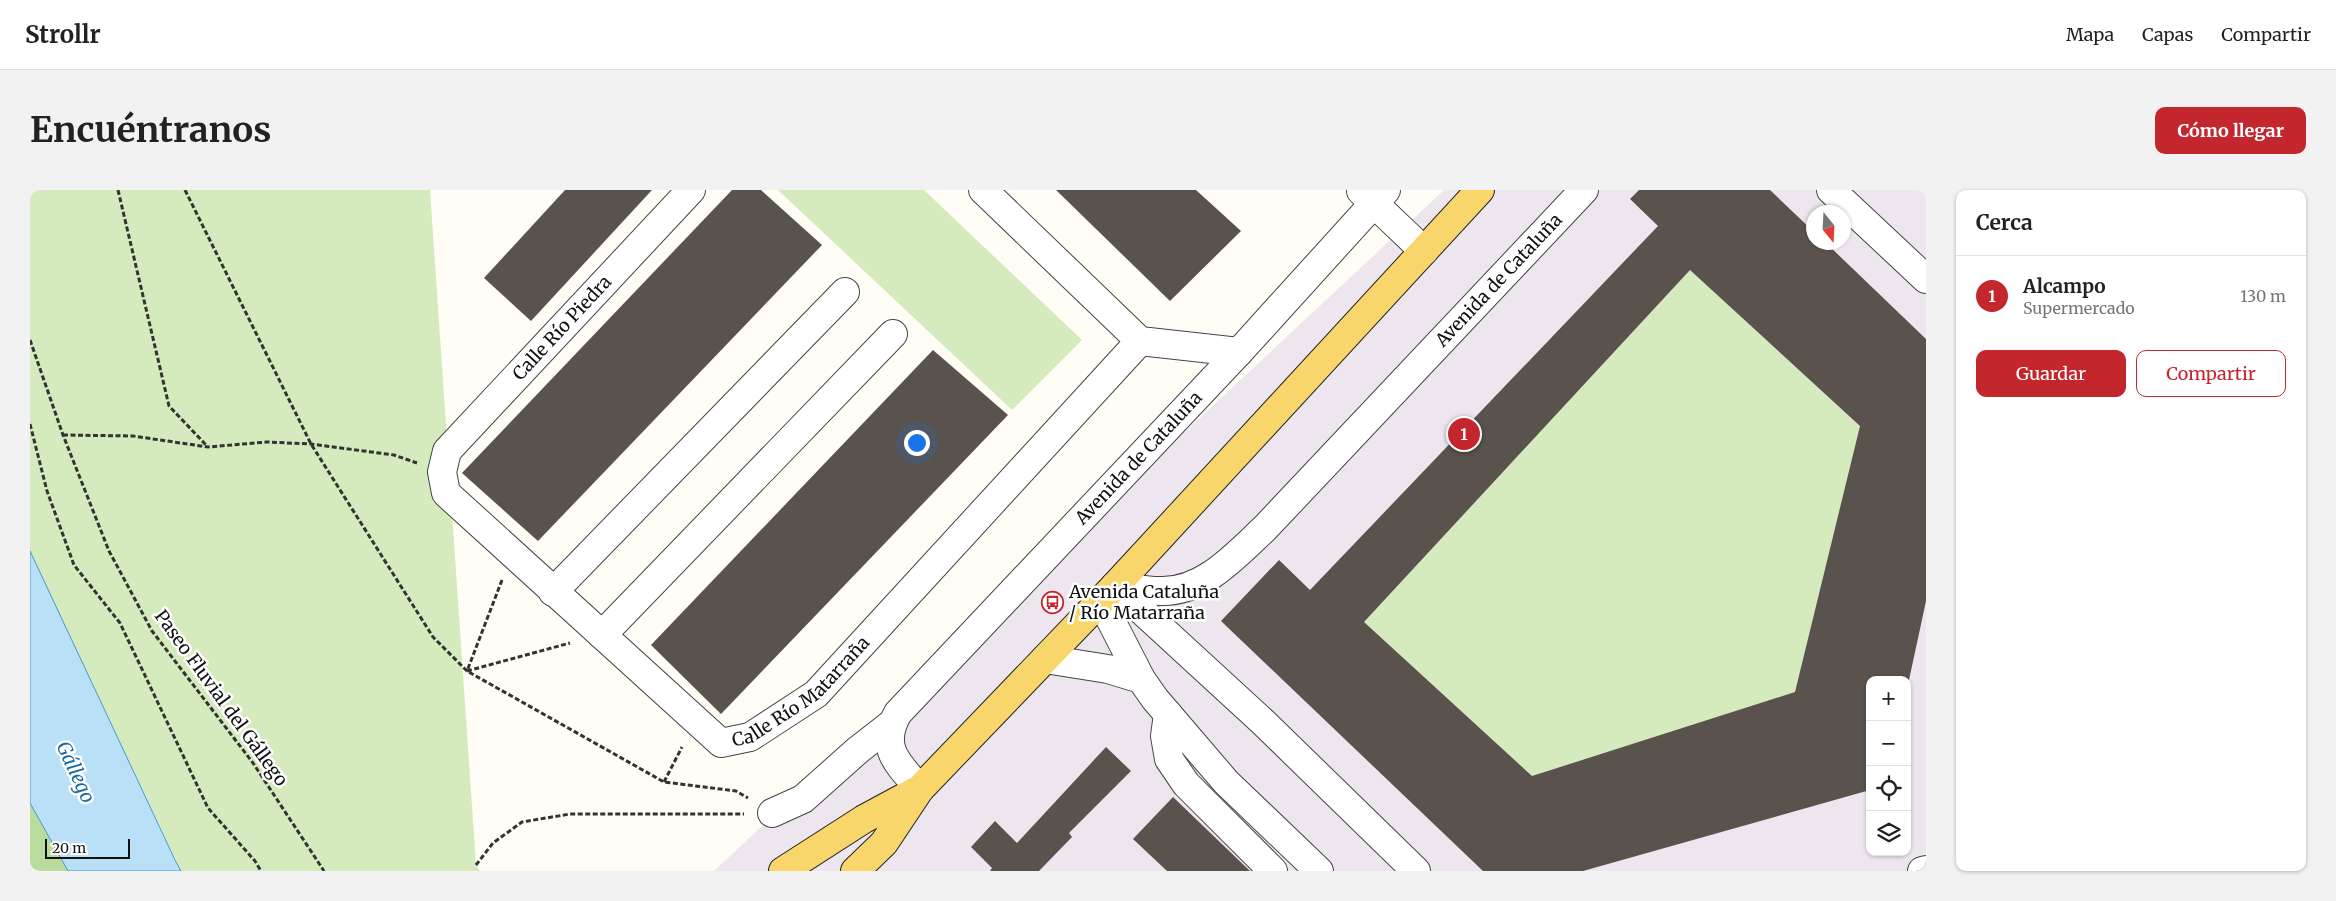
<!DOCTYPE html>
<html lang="es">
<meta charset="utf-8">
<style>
body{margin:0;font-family:Merriweather,serif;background:#f2f2f2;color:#222}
.controls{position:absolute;right:15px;bottom:15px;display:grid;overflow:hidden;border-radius:10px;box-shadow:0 1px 4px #0004}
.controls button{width:45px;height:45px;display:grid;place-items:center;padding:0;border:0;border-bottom:1px solid #e0e0e0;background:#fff;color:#222;font:25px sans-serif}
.compass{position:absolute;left:1776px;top:15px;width:45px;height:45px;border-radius:50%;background:#fff;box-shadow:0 1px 4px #0004;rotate:162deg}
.scale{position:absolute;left:15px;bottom:12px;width:85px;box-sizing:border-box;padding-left:5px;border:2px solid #111;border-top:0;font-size:14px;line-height:18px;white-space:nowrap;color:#111;-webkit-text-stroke:4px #fff;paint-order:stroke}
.you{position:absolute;left:886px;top:252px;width:18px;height:18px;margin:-12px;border:4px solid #fff;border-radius:50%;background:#1a73e8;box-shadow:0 0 0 8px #1a73e833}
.badge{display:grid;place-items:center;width:32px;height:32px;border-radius:50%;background:#c4262e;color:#fff;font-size:16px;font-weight:700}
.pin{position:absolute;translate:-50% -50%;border:2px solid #fff;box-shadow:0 1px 5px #0006}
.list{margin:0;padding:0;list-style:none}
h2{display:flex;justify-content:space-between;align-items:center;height:65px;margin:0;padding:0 20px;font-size:21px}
h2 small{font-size:16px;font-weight:400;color:#767676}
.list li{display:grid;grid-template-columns:32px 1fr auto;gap:15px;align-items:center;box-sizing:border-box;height:80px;padding:0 20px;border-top:1px solid #e0e0e0}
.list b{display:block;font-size:19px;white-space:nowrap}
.list p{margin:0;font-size:16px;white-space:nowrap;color:#767676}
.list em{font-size:16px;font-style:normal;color:#767676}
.actions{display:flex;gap:10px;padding:15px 20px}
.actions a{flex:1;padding:11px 0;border:1px solid #c4262e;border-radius:10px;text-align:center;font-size:18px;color:#c4262e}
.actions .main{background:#c4262e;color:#fff}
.icon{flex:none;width:28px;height:28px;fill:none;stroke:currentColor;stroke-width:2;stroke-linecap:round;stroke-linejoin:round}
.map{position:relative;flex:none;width:1896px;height:681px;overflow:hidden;border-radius:10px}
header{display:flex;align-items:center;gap:30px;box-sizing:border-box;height:70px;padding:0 25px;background:#fff;border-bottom:1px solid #e0e0e0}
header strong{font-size:24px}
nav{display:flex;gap:28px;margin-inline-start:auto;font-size:18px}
.intro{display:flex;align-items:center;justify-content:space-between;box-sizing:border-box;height:120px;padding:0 30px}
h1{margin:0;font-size:35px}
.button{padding:12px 22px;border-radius:10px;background:#c4262e;color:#fff;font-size:18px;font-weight:700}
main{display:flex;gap:30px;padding:0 30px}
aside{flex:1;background:#fff;border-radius:10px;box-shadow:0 1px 4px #0004}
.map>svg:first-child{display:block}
.industrial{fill:#eee6ef;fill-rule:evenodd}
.green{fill:#d5ebbd}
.forest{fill:#b9dc9c}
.water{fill:#b9e0f7;stroke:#3f96cf}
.building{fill:#5a524d;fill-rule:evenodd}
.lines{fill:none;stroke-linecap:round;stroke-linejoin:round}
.minor-casing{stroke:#444;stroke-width:30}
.major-casing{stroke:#222;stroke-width:30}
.path{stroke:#333;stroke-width:3;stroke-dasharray:5 2.5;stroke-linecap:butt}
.minor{stroke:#fff;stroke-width:28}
.major{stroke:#f9d66b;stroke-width:28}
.labels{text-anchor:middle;stroke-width:5;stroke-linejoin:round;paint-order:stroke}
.street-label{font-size:18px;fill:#111;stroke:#fff}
.poi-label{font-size:18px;fill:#111;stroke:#fff;text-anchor:start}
.water-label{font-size:19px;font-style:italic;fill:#1768a6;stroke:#fff}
</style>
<header>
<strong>Strollr</strong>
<nav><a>Mapa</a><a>Capas</a><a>Compartir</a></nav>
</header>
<div class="intro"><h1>Encuéntranos</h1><a class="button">Cómo llegar</a></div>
<main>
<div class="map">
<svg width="1896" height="681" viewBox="0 0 1896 681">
<rect width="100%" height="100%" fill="#fffdf5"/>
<path class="industrial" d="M1414,0H1896V681H684ZM1784,22H1814V52H1784ZM1840,490H1877V662H1840Z"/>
<g class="green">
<path d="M0,0H400L446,675L450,681H151L0,361Z"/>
<path d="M748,0H894L1052,150L982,220Z"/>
<path d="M1660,80L1830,236L1765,502L1502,586L1334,432Z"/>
</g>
<path class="forest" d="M0,613L38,681H0Z"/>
<path class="water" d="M0,361L146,672L151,681H38L0,613Z"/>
<g class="building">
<path d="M535,0H622L501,131L454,88Z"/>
<path d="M702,0H731L792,55L508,351L432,283Z"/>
<path d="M1026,0H1166L1211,41L1140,111Z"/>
<path d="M1609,0H1740L1784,42V52H1795L1896,149V411L1879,490H1840V600L1553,681H1453L1191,431L1249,370L1280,400L1628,36L1600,9ZM1660,80L1830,236L1765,502L1502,586L1334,432Z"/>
<path d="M903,160L978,225L691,524L621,455Z"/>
<path d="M1076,557L1101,581L1039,643L1042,647L1009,681H960L962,678L941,657L965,631L987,653Z"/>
<path d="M1143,607L1220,681H1137L1103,649Z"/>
</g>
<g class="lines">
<defs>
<g id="minor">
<path id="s1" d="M661,0L417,261L412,282L416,303L691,553L720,547L786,504L1110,151"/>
<path d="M953,0L1110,151L1209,162"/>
<path d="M1801,0L1896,89"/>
<path d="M1331,1L1394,61"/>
<path id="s2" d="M1085,396C1100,398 1116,401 1131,401C1174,402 1206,365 1235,338L1554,0"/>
<path d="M1085,396L1233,532L1386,681"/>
<path d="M523,402L815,102"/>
<path d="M1071,411L1111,489L1125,509L1196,592L1289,681"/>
<path d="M572,445L863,144"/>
<path d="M1015,469L1078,479L1111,489"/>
<path d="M1138,524L1135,546L1139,569L1156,594L1243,681"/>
<path id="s3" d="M890,599C868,574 848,557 868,523L1209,162L1356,0"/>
<path d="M742,623L773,609L828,560L860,535"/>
<path d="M1892,681L1896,680"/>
</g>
<g id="major">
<path d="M753,681L834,629L886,601"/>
<path d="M825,681L854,653L890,599L1085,396L1450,0"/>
</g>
</defs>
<use href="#minor" class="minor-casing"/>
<use href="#major" class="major-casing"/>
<g class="path">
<path d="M88,0L139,216L177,256"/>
<path d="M155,0L281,254L403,447L437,481L634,592L706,601L718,608"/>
<path d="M0,150L33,245L79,361L122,441L223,573L294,681"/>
<path d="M0,234L17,301L44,375L90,433L178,618L225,671L231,681"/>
<path d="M33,245L103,246L178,257L237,252L281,254L364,265L387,273"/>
<path d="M472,390L437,481L540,453"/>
<path d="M634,592L652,557"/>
<path d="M446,675L463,653L492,632L540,624H714"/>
</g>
<use href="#minor" class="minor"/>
<use href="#major" class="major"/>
</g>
<defs>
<symbol id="bus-ring" viewBox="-11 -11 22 22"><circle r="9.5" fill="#fff" stroke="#c4262e" stroke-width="1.5"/><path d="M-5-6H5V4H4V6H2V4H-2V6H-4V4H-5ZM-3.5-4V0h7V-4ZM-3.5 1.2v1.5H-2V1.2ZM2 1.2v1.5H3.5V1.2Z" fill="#c4262e"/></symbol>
</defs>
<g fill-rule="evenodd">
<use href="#bus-ring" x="1010" y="400" width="25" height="25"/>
</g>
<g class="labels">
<g class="street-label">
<text dy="6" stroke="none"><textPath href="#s2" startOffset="512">Avenida de Cataluña</textPath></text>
<text transform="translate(532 138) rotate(-47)" y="6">Calle Río Piedra</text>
<text dy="6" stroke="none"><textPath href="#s3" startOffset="438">Avenida de Cataluña</textPath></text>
<text dy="6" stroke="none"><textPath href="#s1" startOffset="869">Calle Río Matarraña</textPath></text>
<text transform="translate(191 508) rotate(54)" y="6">Paseo Fluvial del Gállego</text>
</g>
<g class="poi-label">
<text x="1039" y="408">Avenida Cataluña<tspan x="1039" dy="21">/ Río Matarraña</tspan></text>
</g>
<g class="water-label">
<text transform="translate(46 582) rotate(65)" y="7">Gállego</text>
</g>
</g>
</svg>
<div class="controls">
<button>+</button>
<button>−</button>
<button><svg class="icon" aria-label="locate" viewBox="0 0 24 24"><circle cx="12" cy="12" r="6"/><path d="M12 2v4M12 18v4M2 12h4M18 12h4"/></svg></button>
<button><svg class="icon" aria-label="layers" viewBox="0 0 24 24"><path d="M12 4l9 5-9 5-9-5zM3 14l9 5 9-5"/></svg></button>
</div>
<svg class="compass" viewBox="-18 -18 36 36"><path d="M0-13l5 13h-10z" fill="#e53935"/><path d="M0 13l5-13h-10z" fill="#767676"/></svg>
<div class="scale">20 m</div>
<div class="you"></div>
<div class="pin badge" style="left:1434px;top:244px">1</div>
</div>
<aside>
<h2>Cerca<small></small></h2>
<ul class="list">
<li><span class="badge">1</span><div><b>Alcampo</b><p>Supermercado</p></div><em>130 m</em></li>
</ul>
<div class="actions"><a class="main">Guardar</a><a>Compartir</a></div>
</aside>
</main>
